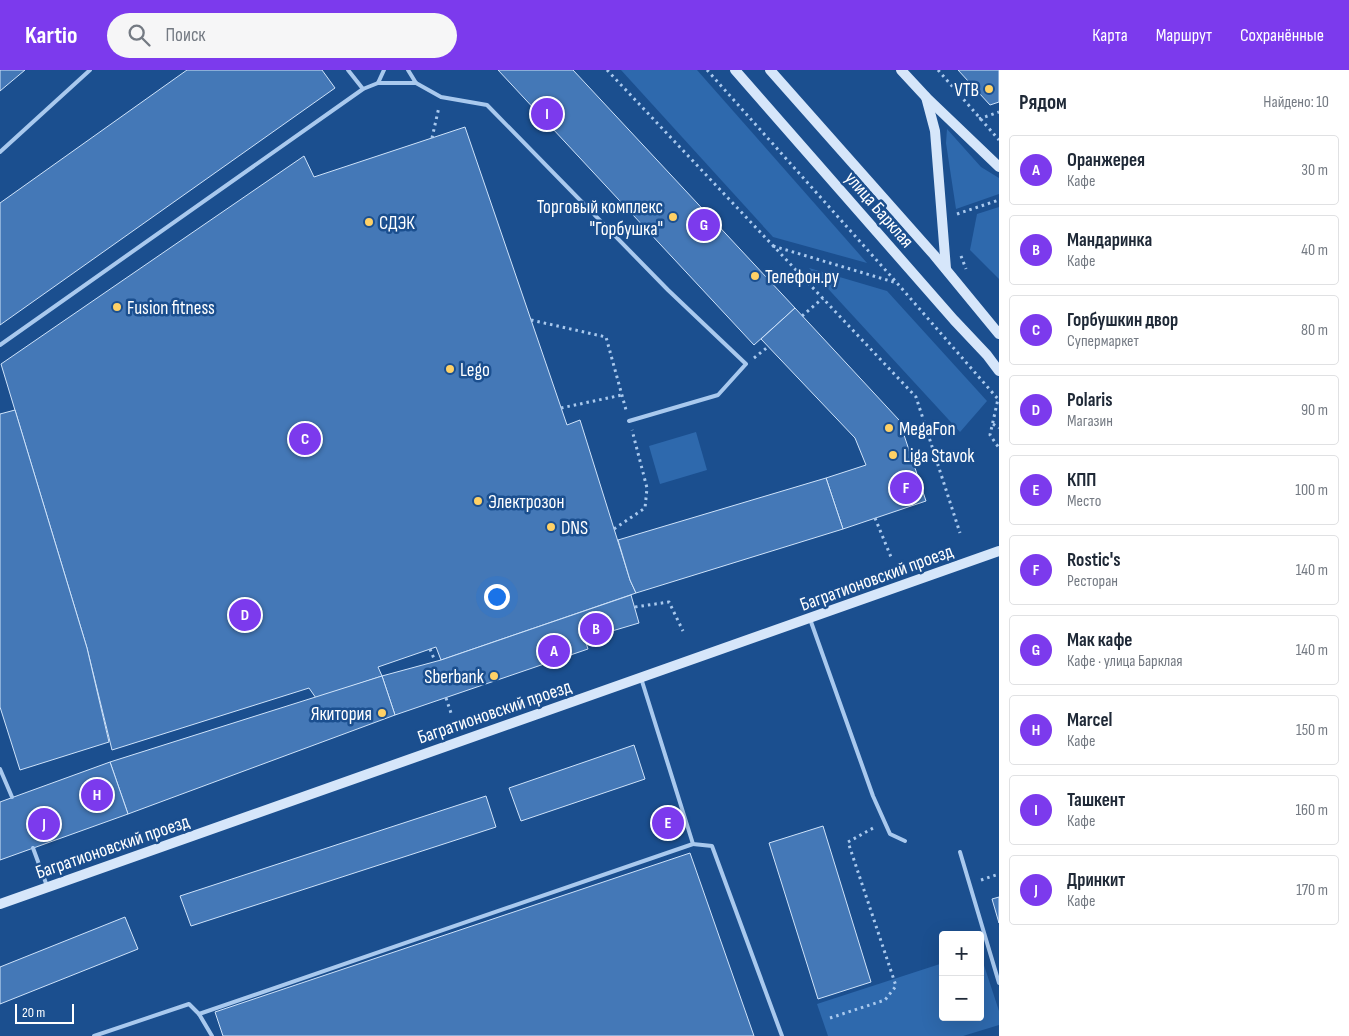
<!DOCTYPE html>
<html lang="ru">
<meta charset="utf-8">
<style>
body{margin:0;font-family:"Sofia Sans Condensed",sans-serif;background:#f6f6f7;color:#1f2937}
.controls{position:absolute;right:15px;bottom:15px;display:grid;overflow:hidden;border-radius:5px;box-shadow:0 5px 20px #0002}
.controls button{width:45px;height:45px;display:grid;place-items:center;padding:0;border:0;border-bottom:1px solid #e0e1e3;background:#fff;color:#1f2937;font:25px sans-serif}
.scale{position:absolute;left:15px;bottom:12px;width:59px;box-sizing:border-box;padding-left:5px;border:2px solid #fff;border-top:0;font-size:14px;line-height:18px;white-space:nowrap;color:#fff;-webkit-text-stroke:4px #1b4f8f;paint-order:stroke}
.you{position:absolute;left:496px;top:526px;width:18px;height:18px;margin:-12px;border:4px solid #fff;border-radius:50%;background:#1a73e8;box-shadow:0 0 0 8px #1a73e833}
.badge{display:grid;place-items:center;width:32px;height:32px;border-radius:50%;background:#7c3aed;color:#fff;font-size:16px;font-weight:700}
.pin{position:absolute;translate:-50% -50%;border:2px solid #fff;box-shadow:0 1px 5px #0006}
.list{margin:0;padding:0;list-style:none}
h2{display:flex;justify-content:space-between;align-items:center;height:65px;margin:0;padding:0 20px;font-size:21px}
h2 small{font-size:16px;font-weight:400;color:#747a83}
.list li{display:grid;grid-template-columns:32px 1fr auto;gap:15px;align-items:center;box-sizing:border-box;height:70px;margin:0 10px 10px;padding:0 10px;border:1px solid #e0e1e3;border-radius:5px}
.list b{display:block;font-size:19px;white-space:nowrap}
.list p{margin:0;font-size:16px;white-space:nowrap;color:#747a83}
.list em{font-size:16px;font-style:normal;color:#747a83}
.icon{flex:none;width:28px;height:28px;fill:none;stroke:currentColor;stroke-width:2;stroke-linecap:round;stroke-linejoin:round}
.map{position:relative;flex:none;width:999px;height:966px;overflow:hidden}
header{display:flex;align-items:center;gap:30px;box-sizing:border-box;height:70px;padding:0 25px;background:#7c3aed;color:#fff}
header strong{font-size:24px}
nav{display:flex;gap:28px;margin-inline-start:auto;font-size:18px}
.search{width:350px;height:45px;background:#f6f6f7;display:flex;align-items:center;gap:12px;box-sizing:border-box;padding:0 18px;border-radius:28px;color:#747a83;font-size:19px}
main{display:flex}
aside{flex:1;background:#fff}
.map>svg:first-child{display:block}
.green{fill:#2e69ad}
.building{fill:#4478b7;stroke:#cfe3fa}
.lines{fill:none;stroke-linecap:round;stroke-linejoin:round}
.path{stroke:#a9c9ee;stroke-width:3;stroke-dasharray:2.5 4;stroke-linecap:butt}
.lane{stroke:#a9c9ee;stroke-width:4}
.secondary{stroke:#d6e6fa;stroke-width:10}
.poi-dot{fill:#ffd166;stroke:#1b4f8f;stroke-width:2}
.labels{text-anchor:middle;stroke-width:5;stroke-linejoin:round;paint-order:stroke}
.poi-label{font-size:19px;fill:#fff;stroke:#1b4f8f;text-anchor:start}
.street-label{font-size:19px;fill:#fff;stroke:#1b4f8f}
</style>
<header>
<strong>Kartio</strong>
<div class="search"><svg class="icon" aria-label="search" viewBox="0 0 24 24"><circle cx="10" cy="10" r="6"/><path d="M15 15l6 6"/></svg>Поиск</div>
<nav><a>Карта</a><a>Маршрут</a><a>Сохранённые</a></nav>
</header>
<main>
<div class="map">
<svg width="999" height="966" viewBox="0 0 999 966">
<rect width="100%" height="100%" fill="#1b4f8f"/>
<g class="green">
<path d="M621,0H697L867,193L773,167Z"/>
<path d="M947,59L981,97L999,108V124L956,139L946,73Z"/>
<path d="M999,137V209L970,180L977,144Z"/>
<path d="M809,198L887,221L987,331L960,362Z"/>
<path d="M696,362L707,400L660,414L649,376Z"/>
<path d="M980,883L999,941V955L963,966H828L817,934L943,893V947H980Z"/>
</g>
<g class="building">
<path d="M0,0H25L0,21Z"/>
<path d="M187,0H322L335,18L0,255V133Z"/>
<path d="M498,0H573L795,238L754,275Z"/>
<path d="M958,0H999V32L990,35Z"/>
<path d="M465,57L567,355L580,350L630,510L636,523L441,590L436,577L378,597L382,606L316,628L309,618L112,680L87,578L1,294L304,86L314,107Z"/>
<path d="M795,238L899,350L926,431L843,459L826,408L866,395L855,368L761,269Z"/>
<path d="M15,340L87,578L109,672L20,700L0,637V344Z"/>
<path d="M826,408L843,459L636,523L630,510L618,470Z"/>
<path d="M631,525L639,553L585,569L588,579L395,645L382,606L441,590Z"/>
<path d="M382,606L395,645L128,744L110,692Z"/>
<path d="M634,675L645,709L521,751L509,718Z"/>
<path d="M110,692L128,744L0,790V732Z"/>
<path d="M486,726L496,757L191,856L180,826Z"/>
<path d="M675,744L678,757L661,762L657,749Z"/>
<path d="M823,756L871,912L818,929L769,773Z"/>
<path d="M690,783L754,966H223L215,942Z"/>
<path d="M999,827V853L992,829Z"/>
<path d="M125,847L138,879L0,934V897Z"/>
</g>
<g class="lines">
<g class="path">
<path d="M607,0L916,327L960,463"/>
<path d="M707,0L897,213L998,329L990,365L999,378"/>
<path d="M938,0L999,70"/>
<path d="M979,49L999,42"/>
<path d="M432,68L439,37"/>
<path d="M957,144L999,130"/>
<path d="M773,176L897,213"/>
<path d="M961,186L966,199"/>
<path d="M802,246L823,228"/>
<path d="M531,250L606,267L626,340"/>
<path d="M754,288L769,276"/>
<path d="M561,338L622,325"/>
<path d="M993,354L999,358"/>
<path d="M875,448L891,487"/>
<path d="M614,459L645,438L647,418L632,360"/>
<path d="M635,537L669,532L683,561"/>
<path d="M430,579L435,591"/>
<path d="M446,628L451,643"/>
<path d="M981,810L999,804"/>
<path d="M830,948L885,930L896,916L848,772L875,757"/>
</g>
<g class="lane">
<path d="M348,0L363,19"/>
<path d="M408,0L416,13L441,27L487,35L668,220L746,294L718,325L629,351"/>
<path d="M378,13L384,0"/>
<path d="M0,82L90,0"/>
<path d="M0,275L363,19L378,13H416"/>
<path d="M810,549L873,726L890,764L905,771"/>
<path d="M641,608L693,774L712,776L782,966"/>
<path d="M0,699L12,727"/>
<path d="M33,778L47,816"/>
<path d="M960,782L999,913"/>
<path d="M199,944L693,774"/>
<path d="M94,966L189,934L199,944L212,966"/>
</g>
<g class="secondary">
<path d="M735,0L954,250L987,285L999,301"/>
<path d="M770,0L934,185L999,264"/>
<path d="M901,0L926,27L999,97"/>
<path d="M926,27L935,61L946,199"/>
<path d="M0,834L999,481"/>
</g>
</g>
<g class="poi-dot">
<circle cx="989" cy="19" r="5"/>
<circle cx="673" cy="147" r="5"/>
<circle cx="369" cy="152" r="5"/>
<circle cx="755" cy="206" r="5"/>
<circle cx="117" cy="237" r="5"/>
<circle cx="450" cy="299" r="5"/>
<circle cx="889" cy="358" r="5"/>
<circle cx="893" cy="385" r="5"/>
<circle cx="478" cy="431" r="5"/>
<circle cx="551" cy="457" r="5"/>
<circle cx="494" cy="606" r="5"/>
<circle cx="382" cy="643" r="5"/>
</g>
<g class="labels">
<g class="poi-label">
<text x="979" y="26" text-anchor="end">VTB</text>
<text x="663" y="143" text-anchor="end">Торговый комплекс<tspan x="663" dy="22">"Горбушка"</tspan></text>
<text x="379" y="159">СДЭК</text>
<text x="765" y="213">Телефон.ру</text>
<text x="127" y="244">Fusion fitness</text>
<text x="460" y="306">Lego</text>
<text x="899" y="365">MegaFon</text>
<text x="903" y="392">Liga Stavok</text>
<text x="488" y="438">Электрозон</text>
<text x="561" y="464">DNS</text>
<text x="484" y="613" text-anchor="end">Sberbank</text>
<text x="372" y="650" text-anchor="end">Якитория</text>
</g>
<g class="street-label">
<text transform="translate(880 139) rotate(49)" y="7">улица Барклая</text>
<text transform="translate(876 507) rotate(-20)" y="7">Багратионовский проезд</text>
<text transform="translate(494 641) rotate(-19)" y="7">Багратионовский проезд</text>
<text transform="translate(112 776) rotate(-19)" y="7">Багратионовский проезд</text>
</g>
</g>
</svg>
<div class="controls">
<button>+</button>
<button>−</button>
</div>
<div class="scale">20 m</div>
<div class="you"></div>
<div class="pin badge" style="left:554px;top:581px">A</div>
<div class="pin badge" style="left:596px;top:559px">B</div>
<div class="pin badge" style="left:305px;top:369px">C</div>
<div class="pin badge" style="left:245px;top:545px">D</div>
<div class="pin badge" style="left:668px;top:753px">E</div>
<div class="pin badge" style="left:906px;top:418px">F</div>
<div class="pin badge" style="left:704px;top:155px">G</div>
<div class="pin badge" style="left:97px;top:725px">H</div>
<div class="pin badge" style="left:547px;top:44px">I</div>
<div class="pin badge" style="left:44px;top:754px">J</div>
</div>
<aside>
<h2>Рядом<small>Найдено: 10</small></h2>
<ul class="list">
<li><span class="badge">A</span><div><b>Оранжерея</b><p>Кафе</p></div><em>30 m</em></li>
<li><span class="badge">B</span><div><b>Мандаринка</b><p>Кафе</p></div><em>40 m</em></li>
<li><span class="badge">C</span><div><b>Горбушкин двор</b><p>Супермаркет</p></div><em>80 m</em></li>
<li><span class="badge">D</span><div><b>Polaris</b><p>Магазин</p></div><em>90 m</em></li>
<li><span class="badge">E</span><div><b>КПП</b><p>Место</p></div><em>100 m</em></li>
<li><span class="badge">F</span><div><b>Rostic's</b><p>Ресторан</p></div><em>140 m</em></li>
<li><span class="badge">G</span><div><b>Мак кафе</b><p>Кафе · улица Барклая</p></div><em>140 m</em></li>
<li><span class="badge">H</span><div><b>Marcel</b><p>Кафе</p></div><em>150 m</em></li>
<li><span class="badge">I</span><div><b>Ташкент</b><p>Кафе</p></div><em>160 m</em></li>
<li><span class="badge">J</span><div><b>Дринкит</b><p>Кафе</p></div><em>170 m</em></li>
</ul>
</aside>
</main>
